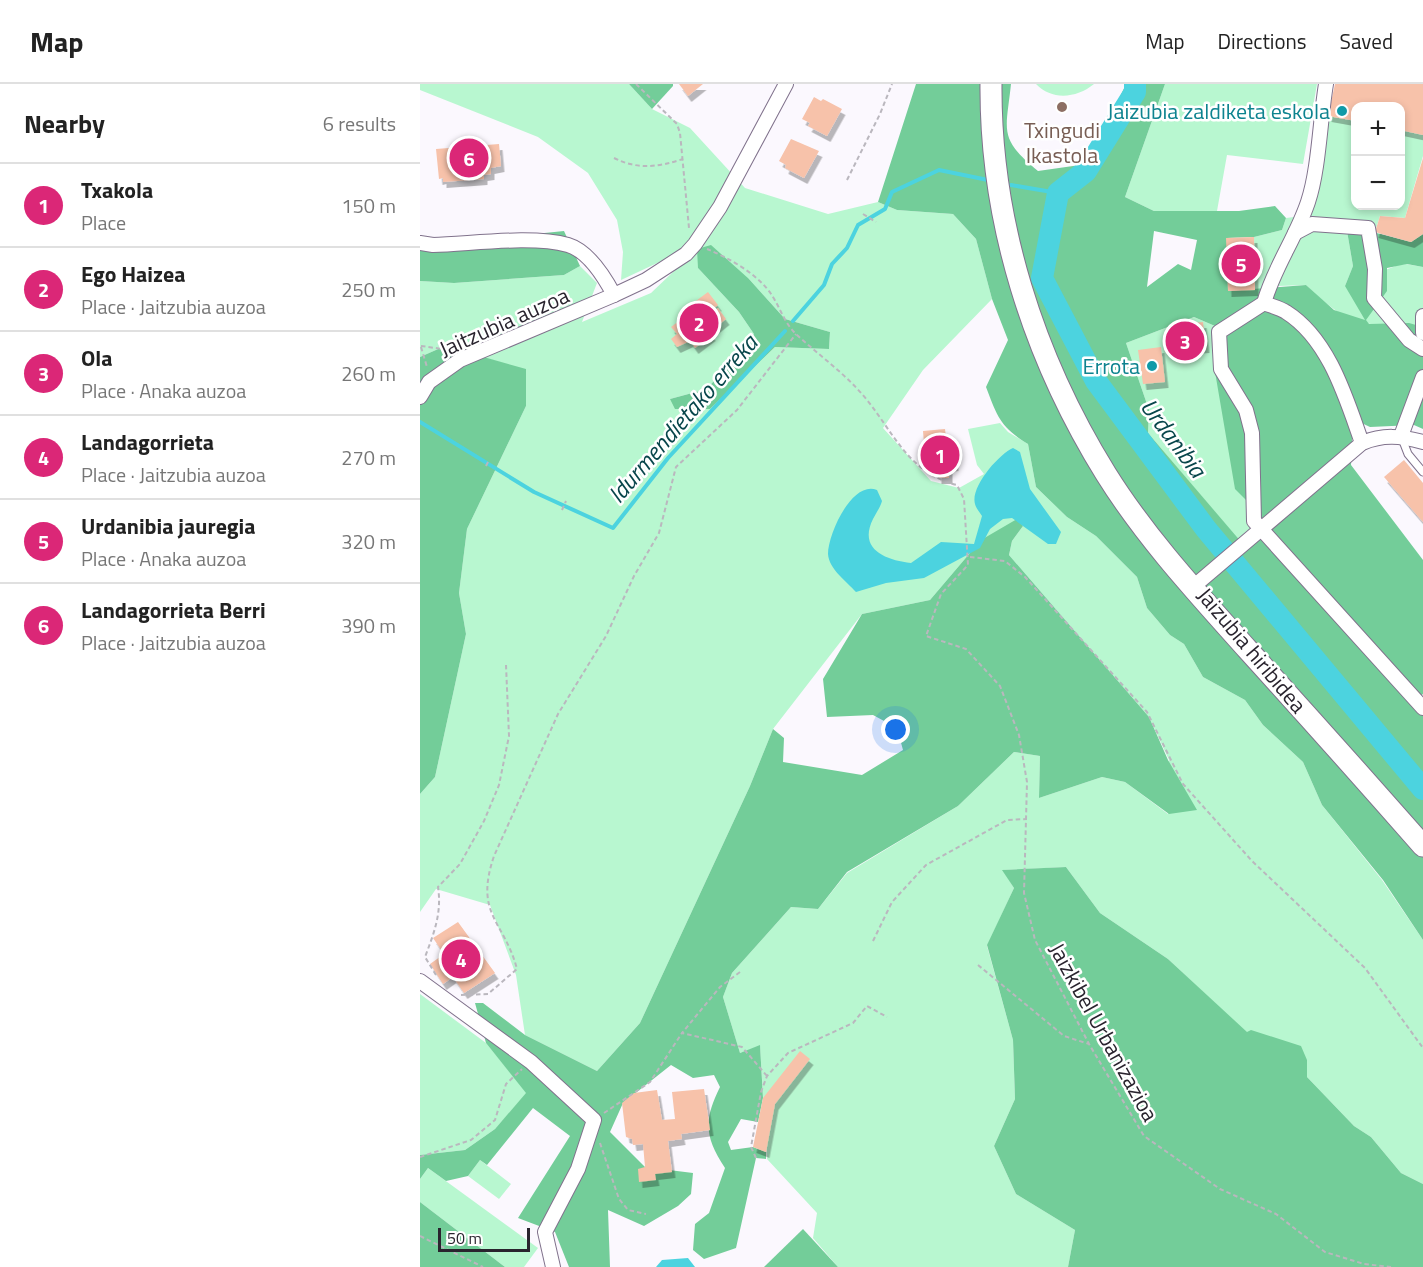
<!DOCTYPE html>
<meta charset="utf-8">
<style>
body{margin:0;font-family:"Titillium Web",sans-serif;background:#f6f6f6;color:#222}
.controls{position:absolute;right:18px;top:18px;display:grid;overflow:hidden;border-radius:12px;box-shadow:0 3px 9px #0003}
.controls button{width:54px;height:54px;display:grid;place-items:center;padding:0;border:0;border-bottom:2px solid #e0e0e0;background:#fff;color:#222;font:30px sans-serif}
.scale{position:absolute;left:18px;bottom:15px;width:92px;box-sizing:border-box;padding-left:6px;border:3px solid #29242e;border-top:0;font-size:16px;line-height:21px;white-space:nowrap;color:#29242e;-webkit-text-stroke:4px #fff;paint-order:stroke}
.you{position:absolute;left:476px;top:646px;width:21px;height:21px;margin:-15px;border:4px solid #fff;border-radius:50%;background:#1a73e8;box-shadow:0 0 0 9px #1a73e833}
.badge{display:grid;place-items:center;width:39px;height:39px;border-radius:50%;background:#db2777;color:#fff;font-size:20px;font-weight:700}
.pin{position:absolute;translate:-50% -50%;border:3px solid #fff;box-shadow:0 2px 6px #0006}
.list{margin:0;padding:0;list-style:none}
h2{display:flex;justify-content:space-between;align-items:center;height:78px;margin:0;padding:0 24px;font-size:26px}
h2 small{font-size:20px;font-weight:400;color:#767676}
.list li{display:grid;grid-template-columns:39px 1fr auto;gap:18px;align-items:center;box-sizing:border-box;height:84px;padding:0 24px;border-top:2px solid #e0e0e0}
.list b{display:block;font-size:22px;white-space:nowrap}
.list p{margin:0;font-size:20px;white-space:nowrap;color:#767676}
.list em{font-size:20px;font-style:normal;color:#767676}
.map{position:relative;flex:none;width:1003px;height:1183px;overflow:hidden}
header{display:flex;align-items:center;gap:36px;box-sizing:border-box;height:84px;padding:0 30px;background:#fff;border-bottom:2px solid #e0e0e0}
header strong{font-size:28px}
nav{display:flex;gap:33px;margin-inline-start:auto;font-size:21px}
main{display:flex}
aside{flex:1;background:#fff}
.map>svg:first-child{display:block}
.green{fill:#b8f7d0;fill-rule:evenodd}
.forest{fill:#73cd99;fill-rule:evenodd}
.water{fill:#4cd3df}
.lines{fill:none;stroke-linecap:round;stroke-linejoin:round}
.stream{stroke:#4cd3df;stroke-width:4}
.river{stroke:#4cd3df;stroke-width:22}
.building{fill:#f7c2aa;filter:url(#shadow)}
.service-casing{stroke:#80728c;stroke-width:9}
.minor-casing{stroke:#80728c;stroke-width:16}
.primary-casing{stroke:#80728c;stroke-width:23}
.path{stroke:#bab7be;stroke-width:2;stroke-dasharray:4.5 3;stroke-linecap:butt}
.service{stroke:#fff;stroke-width:7}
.minor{stroke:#fff;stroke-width:14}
.primary{stroke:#fff;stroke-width:21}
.education-dot{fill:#8d6e63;stroke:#fff;stroke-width:2}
.culture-dot{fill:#0f9aa8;stroke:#fff;stroke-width:2}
.labels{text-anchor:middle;stroke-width:5;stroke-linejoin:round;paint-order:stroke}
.culture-label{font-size:22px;fill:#0d838f;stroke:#fff;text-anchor:end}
.education-label{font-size:22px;fill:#785e54;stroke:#fff}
.street-label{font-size:22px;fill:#29242e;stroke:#fff}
.water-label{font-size:24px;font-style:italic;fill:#08464b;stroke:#fff}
</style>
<header>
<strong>Map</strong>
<nav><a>Map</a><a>Directions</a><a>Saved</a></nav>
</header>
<main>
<aside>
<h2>Nearby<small>6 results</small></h2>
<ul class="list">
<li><span class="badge">1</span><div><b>Txakola</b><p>Place</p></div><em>150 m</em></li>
<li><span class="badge">2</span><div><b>Ego Haizea</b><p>Place · Jaitzubia auzoa</p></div><em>250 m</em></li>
<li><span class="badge">3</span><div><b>Ola</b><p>Place · Anaka auzoa</p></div><em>260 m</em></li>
<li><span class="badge">4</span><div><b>Landagorrieta</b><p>Place · Jaitzubia auzoa</p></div><em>270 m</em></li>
<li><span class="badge">5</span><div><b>Urdanibia jauregia</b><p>Place · Anaka auzoa</p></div><em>320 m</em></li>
<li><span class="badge">6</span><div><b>Landagorrieta Berri</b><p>Place · Jaitzubia auzoa</p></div><em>390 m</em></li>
</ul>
</aside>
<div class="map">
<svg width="1003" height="1183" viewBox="0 0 1003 1183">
<defs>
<filter id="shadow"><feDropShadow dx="3.5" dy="6" stdDeviation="0" flood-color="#0004"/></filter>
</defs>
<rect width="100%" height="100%" fill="#fbf8fe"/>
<g class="green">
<path d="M0,0H209L232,25L270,44L325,104L408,130L458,118L477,126L533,130L556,155L572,215L503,286L463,344L511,397L539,404L564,390L557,381L548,345L580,339L588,348L608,360L616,403L647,433L676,452L717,493L727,524L750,551L764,560L783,593L825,616L843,641L883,678L902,721L962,796L1003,856V1100L981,1089L951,1053L934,1042L887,993V976L827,949L748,875L680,829L646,783L583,786L594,804L567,862L593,956L595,1015L574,1062L596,1110L655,1146L648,1183H418L393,1154L397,1129L347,1075L340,962L320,969L303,913L312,889L371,823L398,825L427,789L538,722L594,668L620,672L619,714L682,693L705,698L748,730L749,676L729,633L589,471L592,457L603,442L561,456L510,516L442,530L353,645L330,702L220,939L177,987L105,951L96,891L70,821L16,805L0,828V710L15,693L46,550L39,509L47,445L106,322V286L25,262L0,273V197L34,199L144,191L160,182L177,199L162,238L231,209L276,166L248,174L201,196L203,168L197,136L168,89L118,53L0,6ZM278,184L329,195L365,235L410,248L409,265L355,263L290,325L250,315L287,305L334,250L319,228Z"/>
<path d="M616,0H674C657,14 632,17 616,0Z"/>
<path d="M745,0H897L883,80L807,71L797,127H734L705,113Z"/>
<path d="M908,32L935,37L936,122H980L981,46L1003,51V72L985,134L960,132L955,148L926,141L933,182L925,202L978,181L986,180L1003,183V243C985,238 969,241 951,240C925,238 904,218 886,201L858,202L835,206L834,153L862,146L866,134L890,131Z"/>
<path d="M774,233L795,242L794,282L832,422L840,445L822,460L728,349L729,326L706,259Z"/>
<path d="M0,910L66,959L107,1009L75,1045L45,1066L0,1071Z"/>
<path d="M60,1076L91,1100L79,1115L48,1092Z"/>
<path d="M8,1084L118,1164L104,1183H85L0,1118V1095Z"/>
</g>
<g class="forest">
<path d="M209,0H253V2L232,25Z"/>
<path d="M496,0H591C586,48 578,54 618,87L660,81L681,53L706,0H745L705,113L734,127H819L855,122L866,134L862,146L834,153L807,154L808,207L886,201L914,226L945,236L925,202L933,182L926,141L991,158L1003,150V183L987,180L967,184V207L946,236L949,240L989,239L1003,243V345L994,341L950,343L933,335L931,381L1003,476V610L995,617L1003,631V856L963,796L902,721L883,678L843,641L825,616L783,593L764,560L750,551L727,524L717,493L676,452L647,433L616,403L608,360C580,343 577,332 566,303L588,256L572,215L556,155L533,130L477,126L458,118ZM734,147L777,156L771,186L758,180L727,203ZM774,233L795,242L794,282L815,405L832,422L840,445L822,459L728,349L729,326L706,259Z"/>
<path d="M144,147L160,182L144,191L34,199L0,197V162Z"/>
<path d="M291,161L329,195L365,235L410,248L409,265L355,263L290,325H255L250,315L287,305L334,250L319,228L278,184L277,165Z"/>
<path d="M25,262L106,285V322L47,445L39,509L46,550L15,693L0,710V273Z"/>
<path d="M597,435L603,442L592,457L589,471L729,633L748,676L777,726L749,730L705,698L682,693L619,714L620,672L594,668L538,722L427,788L398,825L371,823L312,889L303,913L320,969L340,961L343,1014L338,1038L321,1035L308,1058L311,1066L333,1063L346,1068V1075L336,1074L316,1164L284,1175L273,1166L275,1140L289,1129L305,1084C284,1053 284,1035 300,1003L294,991L273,994L251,981L203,1019L190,1048L225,1083L273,1089L271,1110L258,1122L224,1142L188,1126L190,1183H149L135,1148L98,1134L150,1052L113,1024L67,1081L60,1076L48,1092L26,1097L8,1084L0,1095V1071L45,1066L75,1045L106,1009L66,959L55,919H63L105,951L177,987L220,939L330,702L353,645L364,654L363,678L442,691L483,666L477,644L453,631L407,633L403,595L442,530L510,516L561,456Z"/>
<path d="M646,783L680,829L748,875L827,948L831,946L881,962L887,976V993L934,1042L951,1053L981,1089L1003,1100V1183H648L655,1146L596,1110L574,1062L595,1015L593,956L567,861L594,804L582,786Z"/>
<path d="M0,1118L85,1183H0Z"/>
<path d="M383,1145L418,1183H344Z"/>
</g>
<g class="water">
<path d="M593,364L600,368L610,405L641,448L636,460H628L592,434L583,435L570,445L560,464L504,494L466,499L436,508C426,497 409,485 408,470C408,450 432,396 457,406L462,417C460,424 456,429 453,435C438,465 465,476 491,479L521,458L554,460L562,432C560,429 556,424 555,420C550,403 579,370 593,364Z"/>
<path d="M268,1174L275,1183H236L242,1176Z"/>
</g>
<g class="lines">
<g class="stream">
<path d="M591,101L638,109"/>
<path d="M373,237L404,201L412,180L427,164L438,141L465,125L472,108L519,86L568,96"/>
<path d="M0,338L114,408L193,444L248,374L365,247"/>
</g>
<path class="river" d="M715,0V8L666,87L638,109L622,194L676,297L786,445L1003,705"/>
</g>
<g class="building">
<path d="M259,0H283L268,12Z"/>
<path d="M915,0H1003V51L980,46V22H936V37L908,32Z"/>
<path d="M394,13L401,17L403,15L422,25L407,52L388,42L390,39L382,35Z"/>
<path d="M371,55L399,67L384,94L365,84L366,81L359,77Z"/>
<path d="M79,60L81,82L71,84V90L64,91V95L23,98V94L19,95L16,65Z"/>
<path d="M1003,74V150L991,158L955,148L960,132L985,134Z"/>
<path d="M834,153L835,206L808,207L806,154Z"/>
<path d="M288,208L298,221L290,228L291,229L298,224L306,235L290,248L292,251L275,264L270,257L257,263L251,255L257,250L251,243L268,230L265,225Z"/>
<path d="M783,238L786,263L745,266L744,252L753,250L755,241Z"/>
<path d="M741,263L745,298L723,300L718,266Z"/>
<path d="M525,345L528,369L534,368L535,381L529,382V394H518L517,372L505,373L503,347Z"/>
<path d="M984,376L1003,399V438L964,393Z"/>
<path d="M38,838L75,889L44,909L33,893L23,900L10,880L24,870L13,854Z"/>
<path d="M380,967L390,975L355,1020L346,1068L333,1063L343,1014Z"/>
<path d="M284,1005L290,1046L261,1050L262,1055L248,1057L252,1088L235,1090L236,1096L219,1098L218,1085L225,1083L223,1060L213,1061L212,1055L206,1053L202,1019L214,1009L237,1006L242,1036L255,1035L252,1008Z"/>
</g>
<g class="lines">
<defs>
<path id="service" d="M981,352L988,370L1003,388"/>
<g id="minor">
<path d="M906,0C900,36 899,85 888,118C876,154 854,183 844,219C851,222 860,224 866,228C909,255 926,314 942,359"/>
<path d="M875,149L892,140L948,144L955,185L954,214L989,256L1003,265"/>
<path d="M0,159L13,161C51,160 112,151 148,161C168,167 185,194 194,211"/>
<path d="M844,219L799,248L801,285L826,326L832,349L834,437L1003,624"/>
<path d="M1003,232V249"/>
<path d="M0,313L9,298L40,276L194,211L226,196L266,170L275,160L300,123L366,0"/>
<path d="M981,352L1003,293"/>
<path d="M773,503L942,359C964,350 980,352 1003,358"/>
<path d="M0,897L111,978L174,1036L158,1085L125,1148L133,1183"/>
</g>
<path id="primary" d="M571,0C570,138 614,274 686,390C726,454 778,510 828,566C887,631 945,696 1003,762"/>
</defs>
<use href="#service" class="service-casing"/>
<use href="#minor" class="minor-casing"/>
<use href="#primary" class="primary-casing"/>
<g class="path">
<path d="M216,0L257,40L260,49L269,144"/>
<path d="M194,74C218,86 238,83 263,75"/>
<path d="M427,96L460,30L472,0"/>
<path d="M443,130L456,138"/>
<path d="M287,165C309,174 340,191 353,213C361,226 365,240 377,251C401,273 426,290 447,316C475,351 489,389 537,401L544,415L548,481L521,510L506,552L546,565L580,602L599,651L607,698L604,809L615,856L669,960L724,1052L800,1105L856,1130L905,1168L944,1180L971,1183"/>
<path d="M1,262L30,266"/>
<path d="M1,263L7,283"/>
<path d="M66,382L68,378"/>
<path d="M142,426L146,417"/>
<path d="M550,473L585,477L605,493L727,628L763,700L832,777L945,884L1003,964"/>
<path d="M453,857L472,818L506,781L587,736L607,735"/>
<path d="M558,881L644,952L669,960"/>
<path d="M320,888L300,903L262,949L322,963L347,992"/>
<path d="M16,891L5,873C14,849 22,829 18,803L40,780L64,737L79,701L89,652L86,581"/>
<path d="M41,911L68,910L97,885C84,836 54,831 74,772L138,630L186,552L214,492L239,449L256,383L317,326L376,250"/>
<path d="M184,1029L230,998L262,949"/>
<path d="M180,1059L199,1115L208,1126L226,1130"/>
<path d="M0,1073L51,1056L75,1036L86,1000L102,985"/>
<path d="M336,1074L331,1063L341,1008L347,992L368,969L433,939L447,922L467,933"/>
<path d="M0,1152L63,1183"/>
</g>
<use href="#service" class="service"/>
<use href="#minor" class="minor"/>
<use href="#primary" class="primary"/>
</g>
<circle class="education-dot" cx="642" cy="23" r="6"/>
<g class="culture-dot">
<circle cx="922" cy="27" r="6"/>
<circle cx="732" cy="282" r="6"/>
</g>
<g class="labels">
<g class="culture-label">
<text x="910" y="35">Jaizubia zaldiketa eskola</text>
<text x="720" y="290">Errota</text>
</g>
<g class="education-label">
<text x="642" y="54">Txingudi<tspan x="642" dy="25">Ikastola</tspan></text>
</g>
<g class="street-label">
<text transform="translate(84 238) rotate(-24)" y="8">Jaitzubia auzoa</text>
<text transform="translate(832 566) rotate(50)" y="8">Jaizubia hiribidea</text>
<text transform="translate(684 948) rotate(61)" y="8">Jaizkibel Urbanizazioa</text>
</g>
<g class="water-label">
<text transform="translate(263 335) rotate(-49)" y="8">Idurmendietako erreka</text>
<text transform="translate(753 354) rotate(53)" y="8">Urdanibia</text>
</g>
</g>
</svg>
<div class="controls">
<button>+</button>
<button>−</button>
</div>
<div class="scale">50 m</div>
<div class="you"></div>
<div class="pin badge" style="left:520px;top:371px">1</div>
<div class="pin badge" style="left:279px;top:239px">2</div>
<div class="pin badge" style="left:765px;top:257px">3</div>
<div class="pin badge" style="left:41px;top:875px">4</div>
<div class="pin badge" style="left:821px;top:180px">5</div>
<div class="pin badge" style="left:49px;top:74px">6</div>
</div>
</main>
